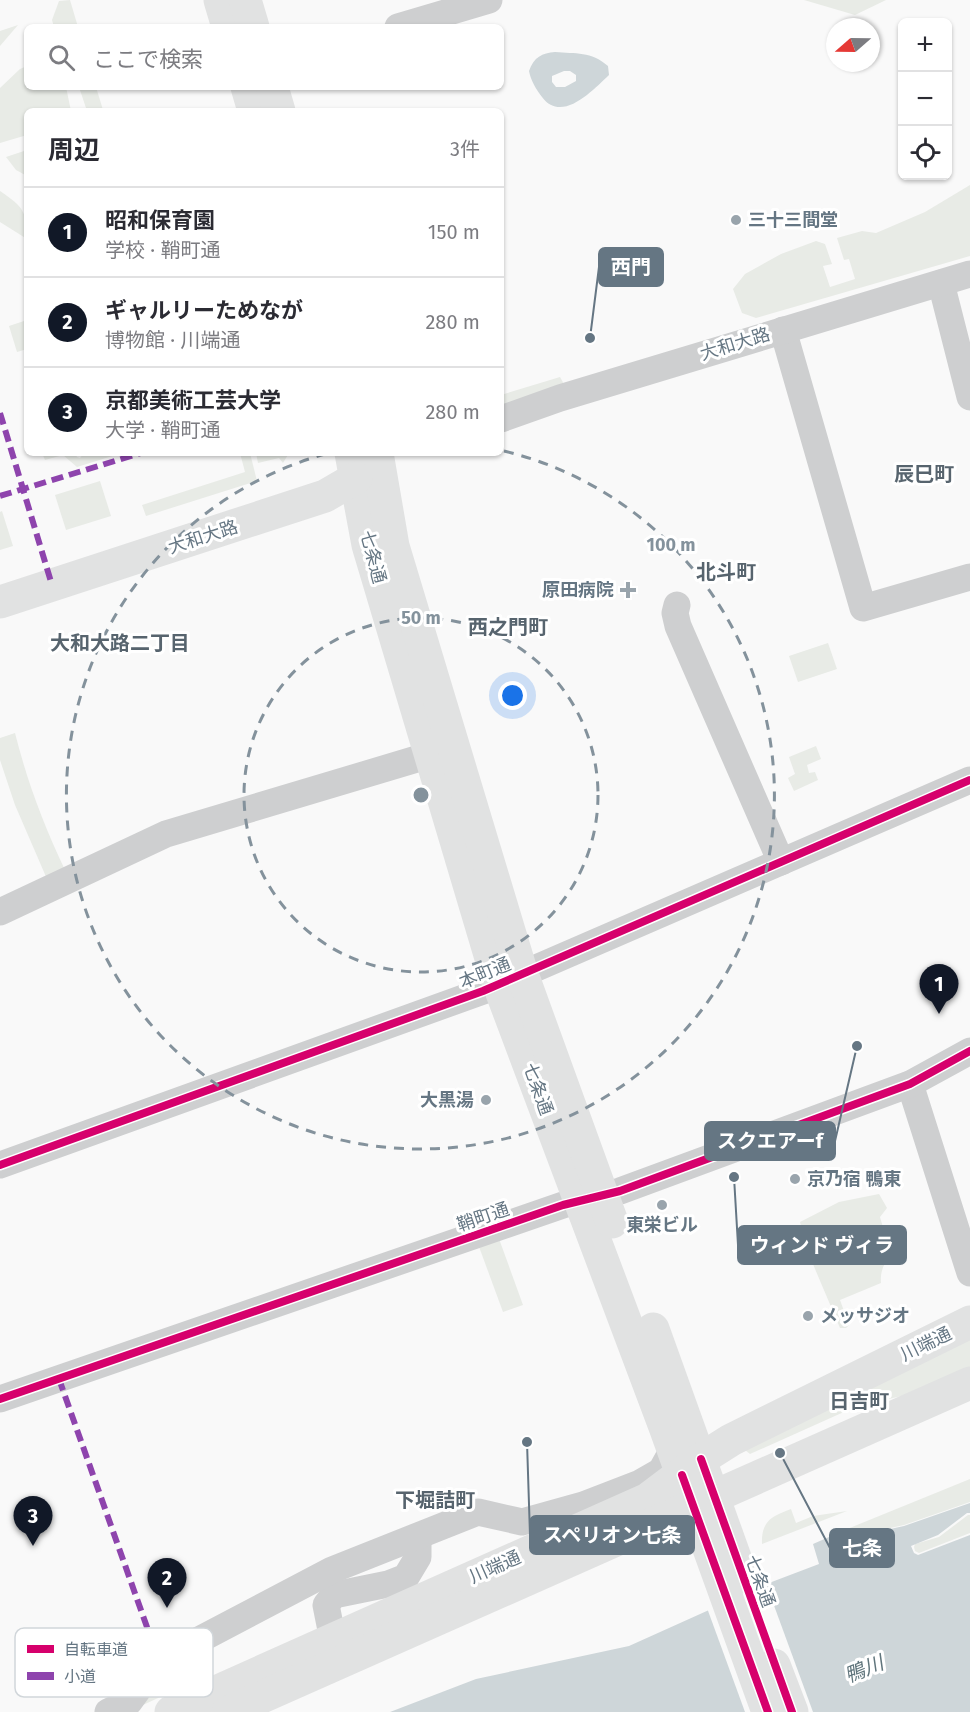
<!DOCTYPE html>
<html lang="ja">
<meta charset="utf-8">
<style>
body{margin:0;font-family:"Fira Sans","Noto Sans JP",sans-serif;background:#f7f7f7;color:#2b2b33}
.controls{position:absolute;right:18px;top:18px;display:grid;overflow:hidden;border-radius:9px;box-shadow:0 2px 4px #0004}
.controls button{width:54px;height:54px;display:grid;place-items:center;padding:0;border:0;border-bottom:2px solid #e1e1e2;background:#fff;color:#2b2b33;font:30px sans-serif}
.compass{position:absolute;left:826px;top:18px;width:54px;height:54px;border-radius:50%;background:#fff;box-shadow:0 2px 4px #0004;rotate:250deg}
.you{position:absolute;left:513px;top:696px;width:21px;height:21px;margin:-15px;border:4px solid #fff;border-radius:50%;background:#1a73e8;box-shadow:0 0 0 9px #1a73e833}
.badge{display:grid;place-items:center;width:39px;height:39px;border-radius:50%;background:#111827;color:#fff;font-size:20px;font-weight:700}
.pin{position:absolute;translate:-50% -50px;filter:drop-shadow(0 2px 3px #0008)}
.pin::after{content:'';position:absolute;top:32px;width:21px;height:18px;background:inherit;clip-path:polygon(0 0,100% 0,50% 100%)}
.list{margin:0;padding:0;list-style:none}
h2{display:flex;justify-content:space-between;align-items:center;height:78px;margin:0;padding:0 24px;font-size:26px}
h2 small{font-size:20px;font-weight:400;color:#7c7c81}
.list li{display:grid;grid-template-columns:39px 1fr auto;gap:18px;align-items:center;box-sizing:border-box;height:90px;padding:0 24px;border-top:2px solid #e1e1e2}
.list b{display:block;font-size:22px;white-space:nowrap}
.list p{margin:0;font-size:20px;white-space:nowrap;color:#7c7c81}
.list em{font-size:20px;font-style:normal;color:#7c7c81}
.icon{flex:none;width:33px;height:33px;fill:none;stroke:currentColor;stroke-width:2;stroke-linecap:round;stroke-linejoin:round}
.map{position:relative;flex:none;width:970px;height:1712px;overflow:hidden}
.search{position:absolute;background:#fff;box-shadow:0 2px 4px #0004;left:24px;top:24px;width:480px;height:66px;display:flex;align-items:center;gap:15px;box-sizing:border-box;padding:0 21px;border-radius:9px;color:#7c7c81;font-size:22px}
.panel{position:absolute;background:#fff;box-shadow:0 2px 4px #0004;left:24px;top:108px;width:480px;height:348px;border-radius:9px}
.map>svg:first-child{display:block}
.green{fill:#e8ebe6}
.water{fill:#ced6d9;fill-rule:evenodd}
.pier{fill:#f9f9f9}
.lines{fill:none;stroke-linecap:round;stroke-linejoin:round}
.street{stroke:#cecfd0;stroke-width:27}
.secondary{stroke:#e1e2e2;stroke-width:33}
.quiet{stroke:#8e44ad;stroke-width:6;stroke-dasharray:12 6;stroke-linecap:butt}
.cycleway-casing{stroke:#fff;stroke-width:11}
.cycleway{stroke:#d6006c;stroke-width:8}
.ring{fill:none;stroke:#84929c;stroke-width:3;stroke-dasharray:10 8}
.poi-dot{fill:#99a4ac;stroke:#fff;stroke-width:2}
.labels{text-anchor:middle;stroke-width:6;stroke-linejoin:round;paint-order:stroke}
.poi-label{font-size:18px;font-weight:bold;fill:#657683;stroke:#fff;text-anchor:start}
.street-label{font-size:18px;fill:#657683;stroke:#fff}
.neighbourhood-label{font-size:20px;font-weight:bold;fill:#57646e;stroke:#fff}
.water-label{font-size:20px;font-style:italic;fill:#60757c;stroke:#fff}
.key{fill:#fff;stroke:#d1d6da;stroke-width:1.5}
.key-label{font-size:16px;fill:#657683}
.centre{fill:#84929c;stroke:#fff;stroke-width:3}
.ring-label{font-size:18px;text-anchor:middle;font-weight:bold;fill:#84929c;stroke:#fff;stroke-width:6;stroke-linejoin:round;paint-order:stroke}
.leader{fill:none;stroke:#657683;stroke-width:2}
.callout-dot{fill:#657683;stroke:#fff;stroke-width:2}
.callout{fill:#657683;stroke:#657683;stroke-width:2}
.callout-label{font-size:20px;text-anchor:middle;font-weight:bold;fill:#fff}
</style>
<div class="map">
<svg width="970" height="1712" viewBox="0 0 970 1712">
<rect width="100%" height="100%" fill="#f9f9f9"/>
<g class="green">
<path d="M70,0L78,27H54L52,20L59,1Z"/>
<path d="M804,0H886L855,15Z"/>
<path d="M18,25L0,46V31Z"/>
<path d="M27,66V87H66L71,111H27V135L0,143V88L20,69Z"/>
<path d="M79,87H96L103,110L87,111Z"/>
<path d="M27,150V176L16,170L6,157Z"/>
<path d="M970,185V256L756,318L742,313L733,289L745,274L781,254L816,241L825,244L832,264L823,266L830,287L855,279L849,259L844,260L837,238L862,231L876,233L925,212Z"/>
<path d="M0,191C23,207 27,211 27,239L0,222Z"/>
<path d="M27,320V349L17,352L9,326Z"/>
<path d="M560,377L565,386L501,406V395Z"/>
<path d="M42,453H75L77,457L80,458L84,453H122L77,467L63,455L45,460Z"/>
<path d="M240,453H250L257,481L146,516L142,505L245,472Z"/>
<path d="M256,453H289L283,463L279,458L258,463Z"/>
<path d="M100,481L111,516L66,530L55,495Z"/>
<path d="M2,511L13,546L0,550V512Z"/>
<path d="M828,643L837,669L798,682L789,656Z"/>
<path d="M15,733C27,781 44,826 65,870L47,879L15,805L0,760V738Z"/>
<path d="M816,746L821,759L807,765L809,773L815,772L818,780L794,791L788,778L795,774L789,757Z"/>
<path d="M879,1194L887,1208L880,1217L891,1255C884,1263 880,1271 881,1283L840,1300L849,1325L846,1328H840L807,1250L800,1222L839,1202Z"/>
<path d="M498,1236L523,1305L503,1312L478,1244Z"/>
<path d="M970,1331V1367L910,1394L855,1407L750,1454L745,1450Z"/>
<path d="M970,1479V1502L904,1525L836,1540L830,1536Z"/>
<path d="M791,1509L796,1523L813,1516L847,1511L762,1544C761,1521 772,1516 791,1509Z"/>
<path d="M968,1515H970V1533L919,1553L915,1551L914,1547L915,1544L939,1537Z"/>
<path d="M150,1685L169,1693L132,1710Z"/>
</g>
<g class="water">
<path d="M555,52C576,54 591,51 608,66L609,75C593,90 562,124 542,97C536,89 531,81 529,71C534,57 542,53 555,52ZM564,71H570L576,75V81L565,87H556L552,82V76Z"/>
<path d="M970,1503V1513H967L938,1535L911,1546L914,1553L918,1555L970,1535V1712H390L476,1679L629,1646L769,1583L819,1564L813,1544L829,1537L835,1541L904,1526Z"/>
</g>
<path class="pier" d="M765,1581L813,1712H745L707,1608Z"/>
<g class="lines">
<g class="street">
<path d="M398,27L489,0"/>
<path d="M941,283L970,397"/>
<path d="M783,330L863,608L970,577"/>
<path d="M501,419L560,398L970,274"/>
<path d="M677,605L675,613L678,626L781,862"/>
<path d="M0,912L166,834L430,755"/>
<path d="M910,1084L970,1273"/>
<path d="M0,1165L483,991L970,780"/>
<path d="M0,1399L563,1205L620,1191L910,1084L970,1051"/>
<path d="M333,1640L326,1605L334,1595L388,1584L406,1577L418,1557V1537"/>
<path d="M108,1712L129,1702L159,1661L332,1570L478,1512L522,1522L583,1505L640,1483L661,1471L671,1453"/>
</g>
<g class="secondary">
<path d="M220,0L228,27"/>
<path d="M245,0L253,27"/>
<path d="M247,87L254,111"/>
<path d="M272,87L279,111"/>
<path d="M351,453L368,545L499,985L665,1427L768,1712"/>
<path d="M377,453L393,546L522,974L612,1222"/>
<path d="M0,602L325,496L356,478"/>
<path d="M653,1329L742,1577"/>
<path d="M774,1665L792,1712"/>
<path d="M171,1712L648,1499L701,1459L731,1440L970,1322"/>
<path d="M228,1712L970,1383"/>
</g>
<g class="quiet">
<path d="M0,413L52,585"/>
<path d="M0,496L141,453"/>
<path d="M59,1379L159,1661"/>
</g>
<defs>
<g id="cycleway">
<path d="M0,1165L483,991L970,780"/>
<path d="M0,1399L563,1205L620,1191L910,1084L970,1051"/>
<path d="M701,1459L792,1712"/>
<path d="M682,1475L768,1712"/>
</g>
</defs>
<use href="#cycleway" class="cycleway-casing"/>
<use href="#cycleway" class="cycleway"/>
</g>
<g class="ring">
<circle cx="421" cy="795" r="177"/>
<path d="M504 451A354 354 0 1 1 329 453"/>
</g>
<g class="poi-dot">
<circle cx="736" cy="220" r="6"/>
<path d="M625 581h6v6h6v6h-6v6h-6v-6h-6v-6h6z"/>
<circle cx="486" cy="1100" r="6"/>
<circle cx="795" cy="1179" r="6"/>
<circle cx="662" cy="1205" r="6"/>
<circle cx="808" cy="1316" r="6"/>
</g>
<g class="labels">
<g class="poi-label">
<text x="748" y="226">三十三間堂</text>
<text x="614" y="596" text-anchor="end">原田病院</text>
<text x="474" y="1106" text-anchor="end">大黒湯</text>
<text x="807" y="1185">京乃宿 鴨東</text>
<text x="662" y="1231" text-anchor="middle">東栄ビル</text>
<text x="820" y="1322">メッサジオ</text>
</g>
<g class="street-label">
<text transform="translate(735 344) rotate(-17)" y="6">大和大路</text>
<text transform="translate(203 537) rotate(-18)" y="6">大和大路</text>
<text transform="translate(373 557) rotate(75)" y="6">七条通</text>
<text transform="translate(485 973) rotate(-22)" y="6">本町通</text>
<text transform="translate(538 1089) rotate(70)" y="6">七条通</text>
<text transform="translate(483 1217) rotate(-19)" y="6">鞘町通</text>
<text transform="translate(926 1344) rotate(-26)" y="6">川端通</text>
<text transform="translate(495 1567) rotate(-24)" y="6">川端通</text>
<text transform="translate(760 1581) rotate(70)" y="6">七条通</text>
</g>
<g class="neighbourhood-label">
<text x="924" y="481">辰巳町</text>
<text x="726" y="579">北斗町</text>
<text x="508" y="634">西之門町</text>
<text x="120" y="650">大和大路二丁目</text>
<text x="859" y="1408">日吉町</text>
<text x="435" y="1507">下堀詰町</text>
</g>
<g class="water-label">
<text transform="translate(864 1669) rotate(-22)" y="7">鴨川</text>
</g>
</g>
<rect x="15" y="1628" width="198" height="69" rx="9" class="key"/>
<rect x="27" y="1645" width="27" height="8" fill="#d6006c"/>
<rect x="27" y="1672" width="27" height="8" fill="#8e44ad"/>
<g class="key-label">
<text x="64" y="1655">自転車道</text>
<text x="64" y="1682">小道</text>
</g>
<circle cx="421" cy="795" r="9" class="centre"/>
<g class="ring-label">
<text x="671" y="551">100 m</text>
<text x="421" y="624">50 m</text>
</g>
<path class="leader" d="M590 338L599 267M857 1046L835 1141M734 1177L738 1245M527 1442L530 1535M780 1453L830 1548"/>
<g class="callout-dot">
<circle cx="590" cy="338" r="6"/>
<circle cx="857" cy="1046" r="6"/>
<circle cx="734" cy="1177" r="6"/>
<circle cx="527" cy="1442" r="6"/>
<circle cx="780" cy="1453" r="6"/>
</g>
<g class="callout">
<rect x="599" y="248" width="64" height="38" rx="6"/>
<rect x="705" y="1122" width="130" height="38" rx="6"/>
<rect x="738" y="1226" width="168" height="38" rx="6"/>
<rect x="530" y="1516" width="164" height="38" rx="6"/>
<rect x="830" y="1529" width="64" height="38" rx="6"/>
</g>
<g class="callout-label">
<text x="631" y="274">西門</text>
<text x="770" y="1148">スクエアーf</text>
<text x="822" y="1252">ウィンド ヴィラ</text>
<text x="612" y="1542">スペリオン七条</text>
<text x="862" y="1555">七条</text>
</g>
</svg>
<div class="controls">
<button>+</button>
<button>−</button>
<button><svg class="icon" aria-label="locate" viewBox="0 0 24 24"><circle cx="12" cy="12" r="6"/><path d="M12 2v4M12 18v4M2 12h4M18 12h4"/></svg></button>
</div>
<svg class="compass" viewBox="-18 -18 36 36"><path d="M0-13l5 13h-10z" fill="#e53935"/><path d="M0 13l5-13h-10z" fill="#7c7c81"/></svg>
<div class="you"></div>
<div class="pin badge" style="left:939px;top:1014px">1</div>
<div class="pin badge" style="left:167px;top:1608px">2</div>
<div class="pin badge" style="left:33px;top:1546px">3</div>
<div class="search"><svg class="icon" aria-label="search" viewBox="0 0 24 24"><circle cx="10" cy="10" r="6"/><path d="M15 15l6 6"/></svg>ここで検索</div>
<section class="panel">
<h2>周辺<small>3件</small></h2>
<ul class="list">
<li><span class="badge">1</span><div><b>昭和保育園</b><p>学校 · 鞘町通</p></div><em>150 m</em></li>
<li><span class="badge">2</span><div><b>ギャルリーためなが</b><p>博物館 · 川端通</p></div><em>280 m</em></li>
<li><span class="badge">3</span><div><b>京都美術工芸大学</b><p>大学 · 鞘町通</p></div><em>280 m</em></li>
</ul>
</section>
</div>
